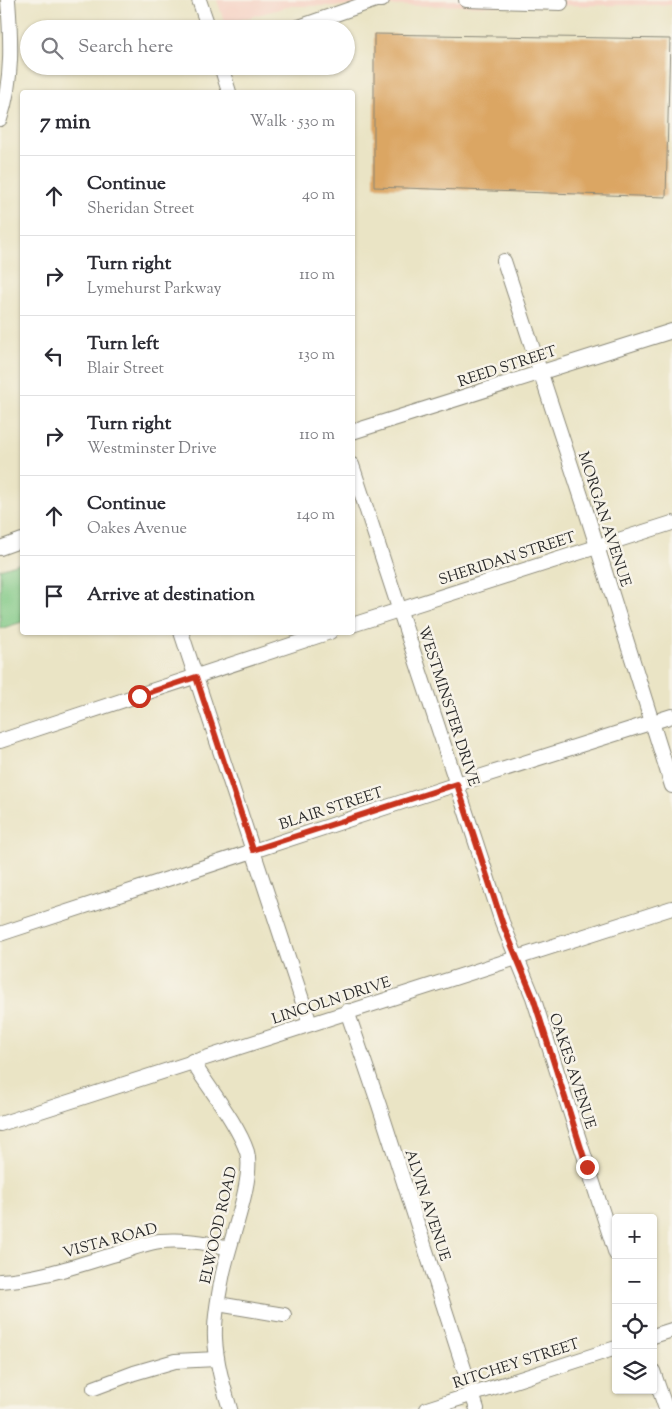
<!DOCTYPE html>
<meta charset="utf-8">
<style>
body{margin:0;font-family:"Sorts Mill Goudy",serif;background:#f7f7f7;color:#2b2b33}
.controls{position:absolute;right:15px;bottom:15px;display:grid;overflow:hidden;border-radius:5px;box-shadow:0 1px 4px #0004}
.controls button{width:45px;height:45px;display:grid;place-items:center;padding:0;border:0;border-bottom:1px solid #e1e1e2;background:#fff;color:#2b2b33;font:25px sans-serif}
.stop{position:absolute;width:15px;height:15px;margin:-11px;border:4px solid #c8321e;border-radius:50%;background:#fff}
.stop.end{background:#c8321e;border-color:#fff;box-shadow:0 1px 5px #0008}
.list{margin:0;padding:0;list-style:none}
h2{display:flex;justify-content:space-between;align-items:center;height:65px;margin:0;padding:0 20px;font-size:21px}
h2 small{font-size:16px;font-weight:400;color:#7c7c81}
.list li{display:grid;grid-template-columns:32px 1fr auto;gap:15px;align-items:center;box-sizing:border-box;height:80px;padding:0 20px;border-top:1px solid #e1e1e2}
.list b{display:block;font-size:19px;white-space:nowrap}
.list p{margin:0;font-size:16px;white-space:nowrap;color:#7c7c81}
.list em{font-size:16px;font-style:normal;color:#7c7c81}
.icon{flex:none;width:28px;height:28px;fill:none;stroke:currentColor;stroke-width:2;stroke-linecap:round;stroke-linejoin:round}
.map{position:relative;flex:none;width:672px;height:1409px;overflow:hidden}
.search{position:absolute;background:#fff;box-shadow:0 1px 4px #0004;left:20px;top:20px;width:335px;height:55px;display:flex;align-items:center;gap:12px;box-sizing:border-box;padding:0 18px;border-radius:28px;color:#7c7c81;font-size:19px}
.panel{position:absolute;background:#fff;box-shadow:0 1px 4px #0004;left:20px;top:90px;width:335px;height:545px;border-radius:5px}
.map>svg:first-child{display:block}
.built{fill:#f6d2c4}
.green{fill:#7ec783;stroke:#547957}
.building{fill:#dba664}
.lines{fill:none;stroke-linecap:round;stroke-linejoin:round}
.minor-casing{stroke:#8a8878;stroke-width:16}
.minor{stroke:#fff;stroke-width:14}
.route{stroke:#c8321e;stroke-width:6}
.labels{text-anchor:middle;stroke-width:5;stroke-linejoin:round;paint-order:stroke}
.street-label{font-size:15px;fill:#2b2b2b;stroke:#f7f3e8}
</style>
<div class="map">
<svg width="672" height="1409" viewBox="0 0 672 1409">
<rect width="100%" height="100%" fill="#f7f3e8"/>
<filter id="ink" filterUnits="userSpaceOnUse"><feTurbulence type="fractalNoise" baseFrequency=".02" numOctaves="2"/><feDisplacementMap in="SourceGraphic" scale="10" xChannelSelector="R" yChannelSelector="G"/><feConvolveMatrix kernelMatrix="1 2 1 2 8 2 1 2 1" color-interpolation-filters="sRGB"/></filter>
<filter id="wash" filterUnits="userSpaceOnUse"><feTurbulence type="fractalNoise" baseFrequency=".0096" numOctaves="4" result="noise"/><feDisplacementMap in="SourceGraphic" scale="20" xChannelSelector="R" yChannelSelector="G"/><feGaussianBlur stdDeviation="1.12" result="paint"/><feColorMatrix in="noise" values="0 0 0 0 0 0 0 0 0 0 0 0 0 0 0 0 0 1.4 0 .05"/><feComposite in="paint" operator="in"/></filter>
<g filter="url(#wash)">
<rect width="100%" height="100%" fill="#eae4c5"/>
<path class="built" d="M217,0H672V5L290,6L225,24Z"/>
<path class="green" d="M22,562V622L0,629V569Z"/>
<g id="blocks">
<path class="building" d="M374,34L670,39L666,197L374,187Z"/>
</g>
</g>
<g filter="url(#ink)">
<use href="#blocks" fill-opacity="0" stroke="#8a8878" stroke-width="1"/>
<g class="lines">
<defs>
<g id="minor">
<path d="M199,0L209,29"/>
<path d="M466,0L561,3"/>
<path d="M293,29L376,0H382"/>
<path d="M221,66L229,92"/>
<path d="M0,119C13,80 11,40 8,0"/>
<path d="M504,261L585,508L672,786"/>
<path d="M352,432L672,331"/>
<path d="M352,465L502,922L533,997L616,1254"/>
<path d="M0,548L22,540"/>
<path d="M352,625L672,523"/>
<path d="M181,632L310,1024"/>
<path d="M0,741L330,632"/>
<path d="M0,934L457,784L672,716"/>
<path d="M347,1011L379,1105L477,1409"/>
<path d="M192,1061C208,1087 238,1124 247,1152C255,1180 227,1247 222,1278C218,1298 214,1319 215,1338C216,1362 223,1386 230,1409"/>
<path d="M0,1124L672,908"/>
<path d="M0,1281C40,1279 77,1265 116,1254C130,1249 145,1243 160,1241C184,1239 206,1242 229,1248"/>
<path d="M218,1304L284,1315"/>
<path d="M653,1336L672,1330"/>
<path d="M653,1371L666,1409"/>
<path d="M94,1388L134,1373L175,1361L217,1359"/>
<path d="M427,1409L616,1348"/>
</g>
</defs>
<use href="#minor" class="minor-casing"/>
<use href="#minor" class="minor"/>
</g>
</g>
<g class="lines" filter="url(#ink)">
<path class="route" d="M139,696L196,677L253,850L457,784L502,922L533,997L587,1167"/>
</g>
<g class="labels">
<g class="street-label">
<text transform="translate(507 366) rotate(-18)" y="5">REED STREET</text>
<text transform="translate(605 519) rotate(72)" y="5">MORGAN AVENUE</text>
<text transform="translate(507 558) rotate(-18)" y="5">SHERIDAN STREET</text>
<text transform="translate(449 706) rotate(72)" y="5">WESTMINSTER DRIVE</text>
<text transform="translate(331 808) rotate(-18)" y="5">BLAIR STREET</text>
<text transform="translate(331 1000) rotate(-18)" y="5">LINCOLN DRIVE</text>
<text transform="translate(573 1071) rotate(72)" y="5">OAKES AVENUE</text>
<text transform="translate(428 1205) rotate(72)" y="5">ALVIN AVENUE</text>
<text transform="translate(218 1225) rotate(-77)" y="5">ELWOOD ROAD</text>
<text transform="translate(110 1240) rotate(-15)" y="5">VISTA ROAD</text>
<text transform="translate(516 1363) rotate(-18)" y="5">RITCHEY STREET</text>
</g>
</g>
</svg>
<div class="controls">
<button>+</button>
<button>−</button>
<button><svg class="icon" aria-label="locate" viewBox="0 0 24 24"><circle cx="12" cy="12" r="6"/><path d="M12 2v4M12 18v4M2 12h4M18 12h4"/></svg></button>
<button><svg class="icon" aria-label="layers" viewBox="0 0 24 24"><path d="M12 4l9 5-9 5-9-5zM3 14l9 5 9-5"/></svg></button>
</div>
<div class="stop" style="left:139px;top:696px"></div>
<div class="stop end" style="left:587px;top:1167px"></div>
<div class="search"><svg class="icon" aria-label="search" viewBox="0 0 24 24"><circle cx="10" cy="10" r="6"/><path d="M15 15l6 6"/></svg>Search here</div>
<section class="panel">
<h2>7 min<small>Walk · 530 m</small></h2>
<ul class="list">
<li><svg class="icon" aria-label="ahead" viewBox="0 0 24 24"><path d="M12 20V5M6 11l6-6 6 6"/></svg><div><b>Continue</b><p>Sheridan Street</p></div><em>40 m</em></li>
<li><svg class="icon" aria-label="right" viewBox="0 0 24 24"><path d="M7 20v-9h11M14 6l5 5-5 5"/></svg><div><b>Turn right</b><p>Lymehurst Parkway</p></div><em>110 m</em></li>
<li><svg class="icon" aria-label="left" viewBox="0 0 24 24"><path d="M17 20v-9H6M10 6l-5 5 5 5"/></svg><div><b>Turn left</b><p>Blair Street</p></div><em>130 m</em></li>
<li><svg class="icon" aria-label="right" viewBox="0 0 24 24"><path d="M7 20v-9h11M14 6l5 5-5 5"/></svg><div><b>Turn right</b><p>Westminster Drive</p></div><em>110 m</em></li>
<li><svg class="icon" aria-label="ahead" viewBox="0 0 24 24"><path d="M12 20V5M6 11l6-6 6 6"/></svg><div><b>Continue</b><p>Oakes Avenue</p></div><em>140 m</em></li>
<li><svg class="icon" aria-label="arrive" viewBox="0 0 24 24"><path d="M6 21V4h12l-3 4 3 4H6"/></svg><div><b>Arrive at destination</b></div></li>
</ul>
</section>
</div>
